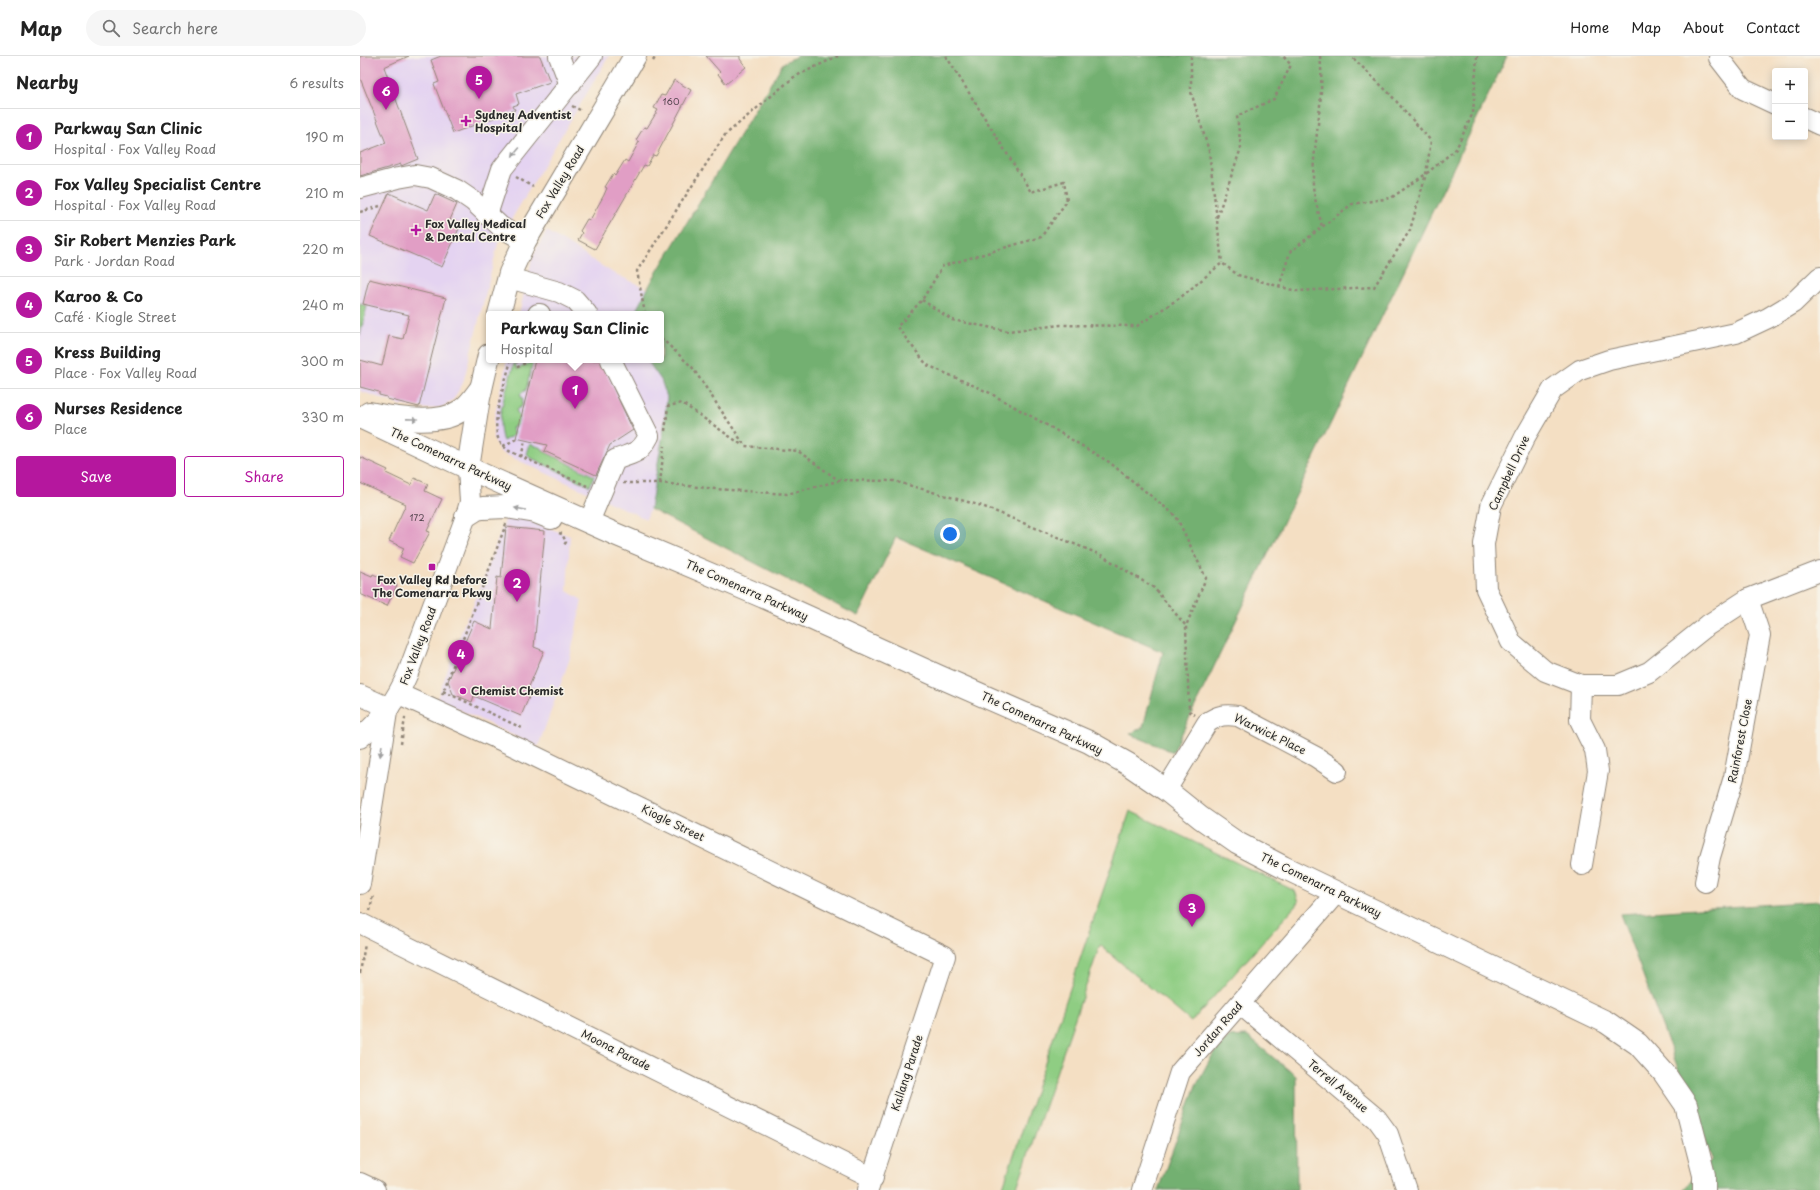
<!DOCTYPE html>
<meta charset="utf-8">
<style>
body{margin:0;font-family:"Playpen Sans",sans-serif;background:#f6f6f6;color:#222}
.controls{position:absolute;right:12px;top:12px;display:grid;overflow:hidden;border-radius:4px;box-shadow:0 2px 10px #0003}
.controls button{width:36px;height:36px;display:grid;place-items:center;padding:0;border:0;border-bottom:1px solid #e0e0e0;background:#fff;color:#222;font:20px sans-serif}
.you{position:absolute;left:590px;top:478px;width:14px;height:14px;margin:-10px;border:3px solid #fff;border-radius:50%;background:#1a73e8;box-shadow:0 0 0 6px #1a73e833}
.badge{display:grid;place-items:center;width:26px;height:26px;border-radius:50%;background:#b5179e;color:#fff;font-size:13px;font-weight:700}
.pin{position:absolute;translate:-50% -33px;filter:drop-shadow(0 1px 2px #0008)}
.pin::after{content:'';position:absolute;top:21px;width:14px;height:12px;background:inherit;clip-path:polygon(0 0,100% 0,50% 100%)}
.popup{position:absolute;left:126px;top:255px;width:178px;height:52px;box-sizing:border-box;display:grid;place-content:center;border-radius:4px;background:#fff;filter:drop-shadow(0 1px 3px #0005);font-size:13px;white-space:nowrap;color:#767676}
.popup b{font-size:15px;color:#222}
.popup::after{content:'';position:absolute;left:50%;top:100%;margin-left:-8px;border:8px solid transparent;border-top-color:#fff}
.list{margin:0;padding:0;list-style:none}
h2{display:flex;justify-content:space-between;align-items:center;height:52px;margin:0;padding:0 16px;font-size:17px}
h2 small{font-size:13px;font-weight:400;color:#767676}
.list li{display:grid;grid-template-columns:26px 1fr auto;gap:12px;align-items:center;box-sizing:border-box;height:56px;padding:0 16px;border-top:1px solid #e0e0e0}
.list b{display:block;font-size:15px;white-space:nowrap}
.list p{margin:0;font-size:13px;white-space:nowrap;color:#767676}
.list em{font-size:13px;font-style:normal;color:#767676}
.actions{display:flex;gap:8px;padding:12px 16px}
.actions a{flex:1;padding:9px 0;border:1px solid #b5179e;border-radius:4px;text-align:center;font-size:14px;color:#b5179e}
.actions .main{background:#b5179e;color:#fff}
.icon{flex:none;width:22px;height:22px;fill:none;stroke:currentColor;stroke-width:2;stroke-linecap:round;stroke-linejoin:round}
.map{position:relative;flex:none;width:1460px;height:1134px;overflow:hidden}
header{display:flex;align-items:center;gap:24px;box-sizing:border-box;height:56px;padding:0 20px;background:#fff;border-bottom:1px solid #e0e0e0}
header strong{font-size:19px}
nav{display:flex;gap:22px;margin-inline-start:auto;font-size:14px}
.search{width:280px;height:36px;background:#f6f6f6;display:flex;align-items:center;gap:10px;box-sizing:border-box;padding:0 14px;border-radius:22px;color:#767676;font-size:15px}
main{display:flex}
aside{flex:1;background:#fff}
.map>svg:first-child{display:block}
.built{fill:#e4d3f1}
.green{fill:#8fcd83;stroke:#5d7c57}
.forest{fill:#73b071;stroke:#4f6e4e}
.building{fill:#e19ec5}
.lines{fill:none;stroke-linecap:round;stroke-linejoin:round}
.minor-casing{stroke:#908577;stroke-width:22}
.major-casing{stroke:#908577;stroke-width:24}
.path{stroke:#908577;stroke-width:2.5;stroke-dasharray:3 3;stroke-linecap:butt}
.minor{stroke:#fff;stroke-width:20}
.major{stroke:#fff;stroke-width:22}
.oneway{fill:#a0a0a0}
.poi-dot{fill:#b5179e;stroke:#f7f3e8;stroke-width:1.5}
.labels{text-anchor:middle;stroke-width:3;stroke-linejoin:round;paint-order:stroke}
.number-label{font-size:9px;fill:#584852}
.poi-label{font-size:11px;font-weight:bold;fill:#2b2b2b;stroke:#f7f3e8;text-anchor:start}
.street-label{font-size:11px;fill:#2b2b2b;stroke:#f7f3e8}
</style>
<header>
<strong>Map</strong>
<div class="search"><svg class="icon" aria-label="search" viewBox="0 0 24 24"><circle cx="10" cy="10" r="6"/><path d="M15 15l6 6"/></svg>Search here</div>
<nav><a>Home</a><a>Map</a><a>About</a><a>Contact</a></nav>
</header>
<main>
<aside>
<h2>Nearby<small>6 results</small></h2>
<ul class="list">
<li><span class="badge">1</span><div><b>Parkway San Clinic</b><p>Hospital · Fox Valley Road</p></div><em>190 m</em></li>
<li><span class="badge">2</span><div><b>Fox Valley Specialist Centre</b><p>Hospital · Fox Valley Road</p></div><em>210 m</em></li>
<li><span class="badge">3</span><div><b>Sir Robert Menzies Park</b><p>Park · Jordan Road</p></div><em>220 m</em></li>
<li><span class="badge">4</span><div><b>Karoo &amp; Co</b><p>Café · Kiogle Street</p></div><em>240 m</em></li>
<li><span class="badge">5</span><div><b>Kress Building</b><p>Place · Fox Valley Road</p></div><em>300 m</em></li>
<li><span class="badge">6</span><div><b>Nurses Residence</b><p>Place</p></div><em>330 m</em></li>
</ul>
<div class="actions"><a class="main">Save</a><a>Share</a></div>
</aside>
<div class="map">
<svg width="1460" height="1134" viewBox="0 0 1460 1134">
<rect width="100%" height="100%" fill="#f7f3e8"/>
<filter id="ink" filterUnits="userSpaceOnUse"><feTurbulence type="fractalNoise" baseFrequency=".025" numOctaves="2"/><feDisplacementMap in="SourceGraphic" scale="8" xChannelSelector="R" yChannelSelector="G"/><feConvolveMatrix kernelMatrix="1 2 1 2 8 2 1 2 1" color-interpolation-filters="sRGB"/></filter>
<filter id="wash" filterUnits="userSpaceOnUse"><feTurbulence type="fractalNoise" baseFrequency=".012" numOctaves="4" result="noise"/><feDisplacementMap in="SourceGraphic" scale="16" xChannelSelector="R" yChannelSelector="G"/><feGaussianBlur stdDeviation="0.9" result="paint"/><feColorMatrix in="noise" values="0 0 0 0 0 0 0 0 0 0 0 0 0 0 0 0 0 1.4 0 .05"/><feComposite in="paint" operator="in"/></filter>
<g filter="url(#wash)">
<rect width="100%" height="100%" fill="#f4dfc3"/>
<g class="built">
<path d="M0,0H249L139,184L103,327L93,344L82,351L69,353L40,349L0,335Z"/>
<path d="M187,175L253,217L288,233L274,258H159L173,199Z"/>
<path d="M147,304H287L301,324L307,341L304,372L290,453L286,463L140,396L133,382L134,363Z"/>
<path d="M147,459H154L210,480L207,535L222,544L210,602L178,691L77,643L107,560L109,561Z"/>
</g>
<g class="green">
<path d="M0,248L7,250L0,279Z"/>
<path d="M173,305L166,334L160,338L163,344L162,350L156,354L159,360L157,369L152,372L154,379L143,385C134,360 148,332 154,307L158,313Z"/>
<path d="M170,388L182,392L183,395L234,420L230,430L169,401L167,398Z"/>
<path d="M770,755L935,835L939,846L831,966L740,889L656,1134H642Z"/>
</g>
<g class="forest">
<path d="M437,0H1147L813,696L770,678L783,671L803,596L536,481L498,560L290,453L304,372L307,341L301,324L287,304H301V258H274L294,221L423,7Z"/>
<path d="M1460,845V1134H1323L1352,1103L1260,858Z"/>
<path d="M887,980L936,1020L937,1134H798L836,1029L850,1003L868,981Z"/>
</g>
<g id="blocks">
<g class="building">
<path d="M0,0H49L24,11L58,103L41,110V108L0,120V97L26,87L0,22Z"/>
<path d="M81,0H180L190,26L156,38L159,48L153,50L155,54L93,77L74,28L79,26L71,4Z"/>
<path d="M346,0H380V3L386,11L366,28L358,18L360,16Z"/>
<path d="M314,24L331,34L296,100L293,99L287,110L284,109L235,193L218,184L222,177L220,175L227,163L230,164L244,139L247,132L245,131L253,118L255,120L265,104L268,106L279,86L276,84L284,71L287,72L298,54L294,52L301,39L305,40Z"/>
<path d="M29,137L68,154L75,138L97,148L90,164L101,168L82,211L10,180Z"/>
<path d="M9,223L86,242L59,351L27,343V341L19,339V336L0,331V304L22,310L29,280L43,283L49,259L3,248Z"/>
<path d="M175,304H240L273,374L250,389L236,419L184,395L187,389L156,382Z"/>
<path d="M0,401L28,414L26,417L51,429L54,422L68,428L65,435L82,443L67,475L70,476L53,507L40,501L44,492L29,485L46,448L0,427Z"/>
<path d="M146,471L185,475L174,591L184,595L168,633L172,634L161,660L114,640L112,646L93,638L88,625L114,565L132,573L137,521L141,522Z"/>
<path d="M0,515L12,520L13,518L37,529L27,550L0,538Z"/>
</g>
</g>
</g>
<g filter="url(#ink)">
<use href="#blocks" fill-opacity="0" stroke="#908577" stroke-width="1"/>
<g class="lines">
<defs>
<g id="minor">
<path d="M199,0L210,29"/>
<path d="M1359,2L1383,33L1415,48"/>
<path d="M1445,62L1460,69"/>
<path d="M0,132L38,122L55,119L71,122L97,134L113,145L141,171L165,185"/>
<path d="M127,159L142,113L232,0"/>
<path d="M1460,221L1433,247L1408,262L1376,277L1249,304L1220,314L1193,333L1165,381L1131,450L1124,488L1126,533L1151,586L1185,615L1221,629H1258L1289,616L1348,569L1388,543L1460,515"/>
<path d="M149,222L199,236L215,244L227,258"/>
<path d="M178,258H180"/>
<path d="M229,466L255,404C274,396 279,399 289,380L251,304"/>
<path d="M1221,629L1220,664L1235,694L1238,715L1222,809"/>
<path d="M39,638L158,692L585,900L508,1134"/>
<path d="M0,639L29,652"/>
<path d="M0,682C23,662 36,645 48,617L106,460L110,446L108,412"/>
<path d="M806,734L847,667C858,659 865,658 878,660L956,701L977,715"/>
<path d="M1345,826L1350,801L1374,721L1400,579L1388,543"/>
<path d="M0,828L27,656"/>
<path d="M0,867L513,1122"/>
<path d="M880,948L1017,1063L1028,1078L1047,1134"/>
<path d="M0,1127L15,1134"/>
<path d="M782,1134L820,1016L977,836"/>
</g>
<g id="major">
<path d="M139,258L150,217L165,185L275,0"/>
<path d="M9,357C33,362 78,370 100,355C109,350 115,340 121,332"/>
<path d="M0,361L108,412L255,478L404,541L578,620L729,686L768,708L806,734L841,762L877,787L923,811L1246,966L1278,988L1304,1017L1326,1049L1344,1119V1134"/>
<path d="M108,412L119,342L129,299"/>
<path d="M106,460L117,453L123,452L146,451L176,456L191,462"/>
</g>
</defs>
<use href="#minor" class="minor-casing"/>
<use href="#major" class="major-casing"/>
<g class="path">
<path d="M586,0L671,136L704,126L707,145L681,181L583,210L562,244L537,271L567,309L628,336L692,372L749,406L816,460L846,522L826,570L829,655L835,659"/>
<path d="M831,0V36L849,95L862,207"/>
<path d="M960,0C965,41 954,82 953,122C952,138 959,156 962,171"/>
<path d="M293,5L296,0"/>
<path d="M212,50L220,54"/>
<path d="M156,121L173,131"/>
<path d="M0,156L20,150"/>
<path d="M857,161L881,92L877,60L914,43L931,9L923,0"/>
<path d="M919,231L930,196L962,171L992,148L1031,142L1066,118L1096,93L1113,57L1117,0"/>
<path d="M562,244L592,264L648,275L701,269L777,270L821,241L862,207L878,219L936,235L1014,231L1050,174L1066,118L1071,85L1029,37L991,0"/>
<path d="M285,258L277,215L365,79L434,21L478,0"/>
<path d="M301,282L332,311L385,390L438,395L478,424L534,425L622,450L741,499L794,532L826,570"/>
<path d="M151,304C146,325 133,357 137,378C138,386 144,391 149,395L227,430"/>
<path d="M157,304L158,311L171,304"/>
<path d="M305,375L308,350L322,347L382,389"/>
<path d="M143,390L158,382"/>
<path d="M161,401L165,385"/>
<path d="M263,427H300L356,433L427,438L478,425"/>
<path d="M300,427L304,390"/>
<path d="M199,477L202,478L206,486L203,491"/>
<path d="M83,635L164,673"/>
<path d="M82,639L146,468"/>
<path d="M41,688L45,662L48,661"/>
<path d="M10,855L13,838"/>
<path d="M0,917L5,888"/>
</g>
<use href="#minor" class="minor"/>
<use href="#major" class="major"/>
</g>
<defs><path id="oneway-solid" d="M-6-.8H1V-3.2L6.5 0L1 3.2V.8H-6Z"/></defs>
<g class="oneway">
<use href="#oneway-solid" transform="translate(156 96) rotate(130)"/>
<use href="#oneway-solid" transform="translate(52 363) rotate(1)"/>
<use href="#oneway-solid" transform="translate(160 453) rotate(-170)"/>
<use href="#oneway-solid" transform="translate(21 695) rotate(99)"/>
</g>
</g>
<g class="poi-dot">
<path d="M104 59h4v4h4v4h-4v4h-4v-4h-4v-4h4z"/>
<path d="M54 168h4v4h4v4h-4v4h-4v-4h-4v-4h4z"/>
<rect x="68" y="507" width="8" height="8" rx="2"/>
<circle cx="103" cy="635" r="4"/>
</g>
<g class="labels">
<g class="number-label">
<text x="311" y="49">160</text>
<text x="57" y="465">172</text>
</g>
<g class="poi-label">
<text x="115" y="63">Sydney Adventist<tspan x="115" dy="13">Hospital</tspan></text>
<text x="65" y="172">Fox Valley Medical<tspan x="65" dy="13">&amp; Dental Centre</tspan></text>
<text x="72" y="528" text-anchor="middle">Fox Valley Rd before<tspan x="72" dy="13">The Comenarra Pkwy</tspan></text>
<text x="111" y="639">Chemist Chemist</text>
</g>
<g class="street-label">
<text transform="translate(200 126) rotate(-59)" y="4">Fox Valley Road</text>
<text transform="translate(91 403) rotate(25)" y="4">The Comenarra Parkway</text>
<text transform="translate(1149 417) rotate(-65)" y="4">Campbell Drive</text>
<text transform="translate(387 534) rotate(24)" y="4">The Comenarra Parkway</text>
<text transform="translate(58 590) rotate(-69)" y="4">Fox Valley Road</text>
<text transform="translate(682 667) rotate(25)" y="4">The Comenarra Parkway</text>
<text transform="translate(910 678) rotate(26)" y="4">Warwick Place</text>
<text transform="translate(1380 685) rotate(-79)" y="4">Rainforest Close</text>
<text transform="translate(313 767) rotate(26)" y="4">Kiogle Street</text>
<text transform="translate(961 829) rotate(26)" y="4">The Comenarra Parkway</text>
<text transform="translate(858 973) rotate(-49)" y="4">Jordan Road</text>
<text transform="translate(256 994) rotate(27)" y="4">Moona Parade</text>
<text transform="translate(547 1017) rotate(-72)" y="4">Kallang Parade</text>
<text transform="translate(978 1030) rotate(40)" y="4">Terrell Avenue</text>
</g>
</g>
</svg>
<div class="controls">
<button>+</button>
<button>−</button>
</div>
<div class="you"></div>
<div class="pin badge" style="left:215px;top:353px">1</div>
<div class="popup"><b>Parkway San Clinic</b>Hospital</div>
<div class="pin badge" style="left:157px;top:546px">2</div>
<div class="pin badge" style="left:832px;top:871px">3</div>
<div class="pin badge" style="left:101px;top:617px">4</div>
<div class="pin badge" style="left:119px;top:43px">5</div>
<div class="pin badge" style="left:26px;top:54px">6</div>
</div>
</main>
